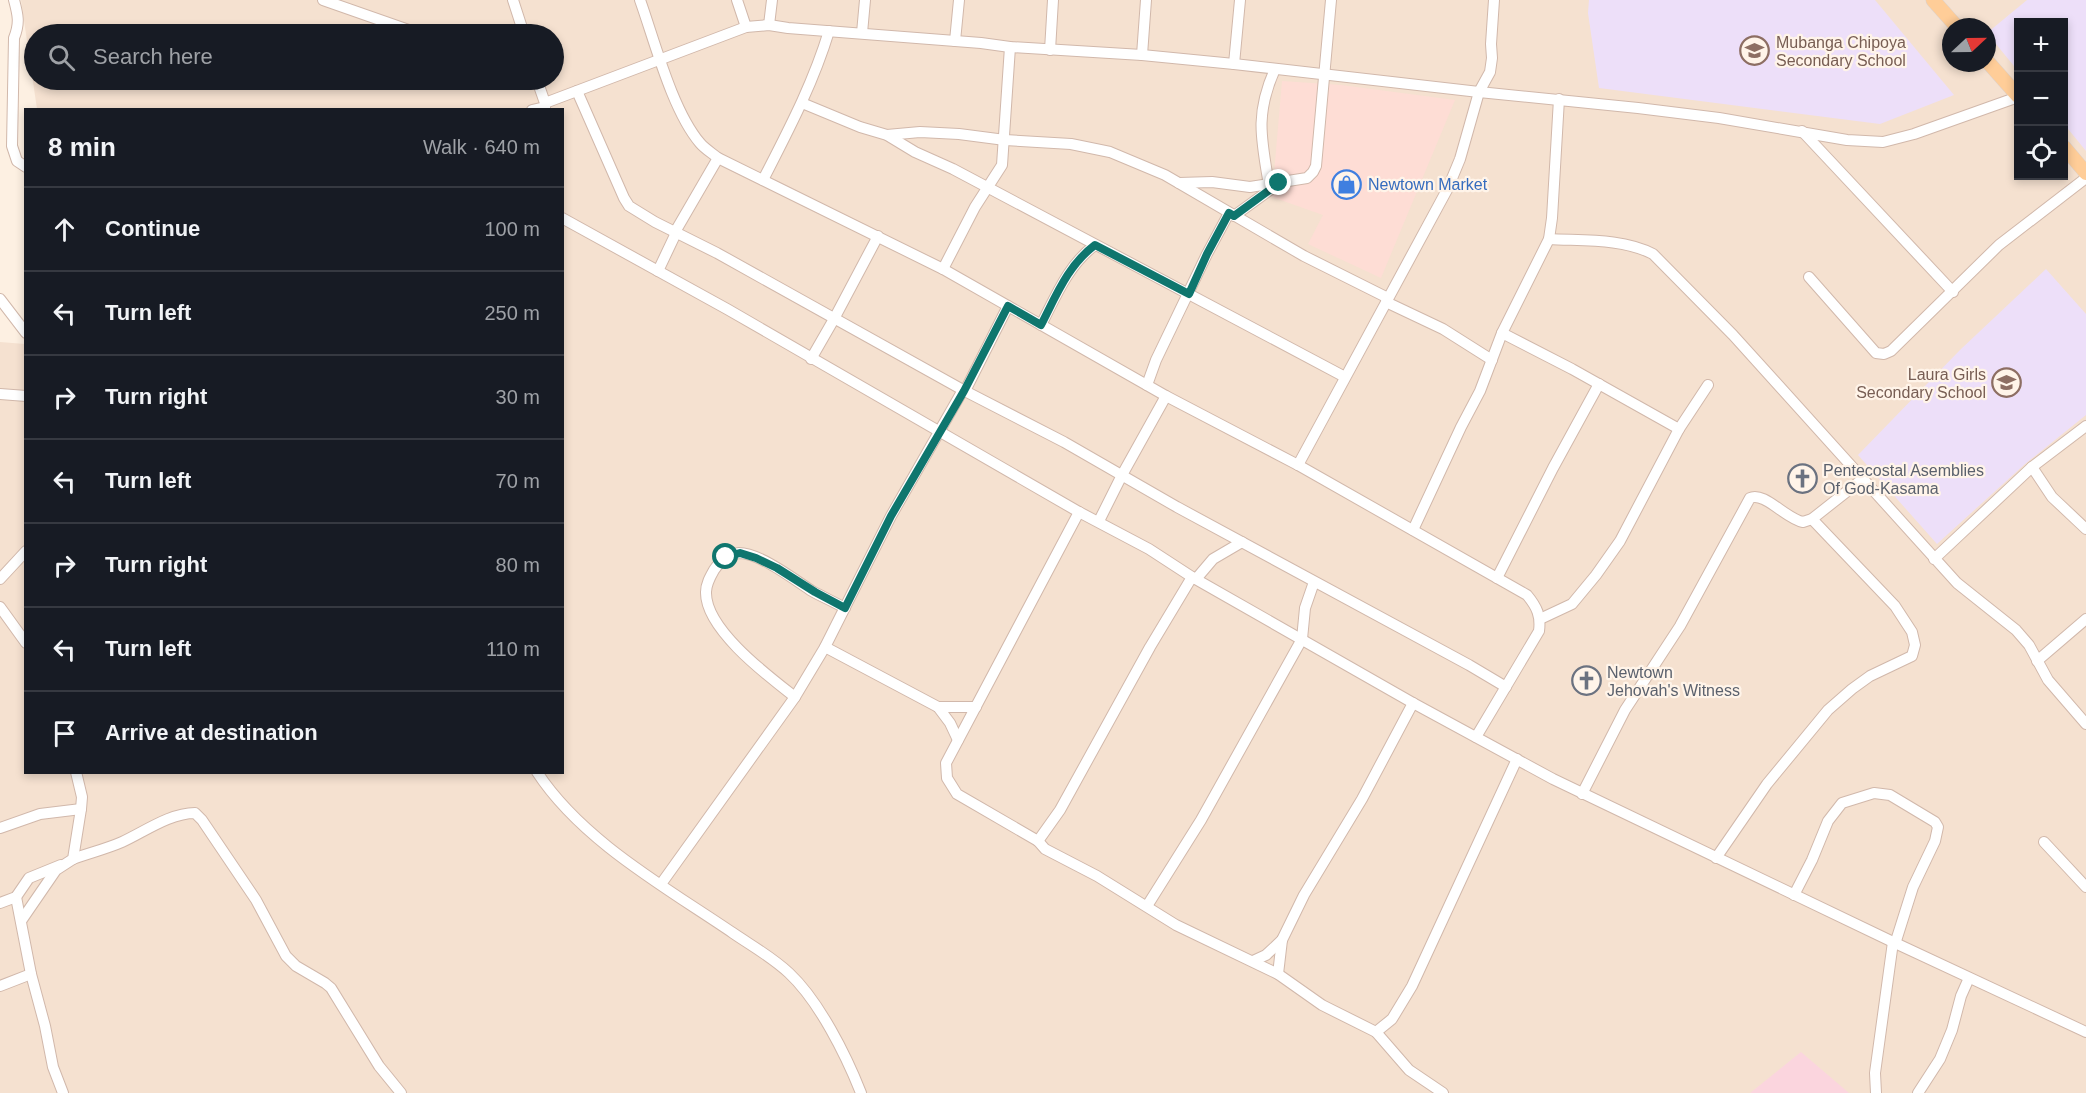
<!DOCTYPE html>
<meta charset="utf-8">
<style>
body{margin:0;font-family:Helvetica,sans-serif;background:#20242c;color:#f1f3f6}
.controls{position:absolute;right:18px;top:18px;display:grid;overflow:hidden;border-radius:0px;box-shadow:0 3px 9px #0003}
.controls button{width:54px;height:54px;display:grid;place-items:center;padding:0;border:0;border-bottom:2px solid #363941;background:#171b24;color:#f1f3f6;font:30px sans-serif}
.compass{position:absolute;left:1942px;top:18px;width:54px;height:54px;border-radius:50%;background:#171b24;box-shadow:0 3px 9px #0003;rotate:68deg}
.stop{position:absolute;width:18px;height:18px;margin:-14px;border:4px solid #0f766e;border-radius:50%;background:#fff}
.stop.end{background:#0f766e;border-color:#fff;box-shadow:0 2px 6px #0008}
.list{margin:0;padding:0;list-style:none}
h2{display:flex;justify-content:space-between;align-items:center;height:78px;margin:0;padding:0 24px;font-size:26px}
h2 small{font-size:20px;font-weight:400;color:#9ea1a6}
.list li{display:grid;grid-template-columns:39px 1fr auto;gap:18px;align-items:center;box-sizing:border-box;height:84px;padding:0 24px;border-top:2px solid #363941}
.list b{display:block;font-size:22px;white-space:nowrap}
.list em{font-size:20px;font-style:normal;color:#9ea1a6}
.icon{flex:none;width:33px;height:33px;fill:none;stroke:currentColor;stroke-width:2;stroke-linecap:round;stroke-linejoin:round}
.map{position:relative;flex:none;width:2086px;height:1093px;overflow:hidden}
.search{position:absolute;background:#171b24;box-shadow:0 3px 9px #0003;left:24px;top:24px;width:540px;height:66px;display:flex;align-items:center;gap:15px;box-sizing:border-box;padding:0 21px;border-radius:33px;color:#9ea1a6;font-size:22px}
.panel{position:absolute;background:#171b24;box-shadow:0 3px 9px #0003;left:24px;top:108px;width:540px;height:666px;border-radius:0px}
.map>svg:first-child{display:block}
.residential{fill:#f5e1d0;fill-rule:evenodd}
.commercial{fill:#feddd5}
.education{fill:#eddff9}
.medical{fill:#fbd5de}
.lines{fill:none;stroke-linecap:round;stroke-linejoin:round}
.minor-casing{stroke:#d1b8ab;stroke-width:12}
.major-casing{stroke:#dbd2cf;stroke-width:15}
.minor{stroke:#fff;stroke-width:10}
.major{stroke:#ffcd98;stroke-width:14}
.route{stroke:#0f766e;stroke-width:8}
.labels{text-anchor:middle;stroke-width:4.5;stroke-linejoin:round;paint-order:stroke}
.education-label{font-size:16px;fill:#785e54;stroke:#fff4e9;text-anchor:start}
.shop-label{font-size:16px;fill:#366cbe;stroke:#fff4e9;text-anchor:start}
.worship-label{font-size:16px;fill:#5b616d;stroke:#fff4e9;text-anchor:start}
</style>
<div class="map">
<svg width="2086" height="1093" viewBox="0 0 2086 1093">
<rect width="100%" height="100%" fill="#fdf0e2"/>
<path class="residential" d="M21,0H2086V1093H0V342L25,344L26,772H562V110L37,109ZM2018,22H2064V176H2018ZM1951,27H1987V63H1951ZM34,34H554V80H34Z"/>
<path class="commercial" d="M1282,81L1341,85L1455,100L1381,278L1308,244L1323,215L1272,197Z"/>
<g class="education">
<path d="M1589,0H1875L1954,95L1880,124L1599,88L1588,13Z"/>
<path d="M2027,0H2086V151L2064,124V22H2018V71L1987,33Z"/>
<path d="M2046,269L2086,314V415L2025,464L1937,544L1858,455L1960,350Z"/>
</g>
<path class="medical" d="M1801,1052L1849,1093H1750Z"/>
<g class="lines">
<defs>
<g id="minor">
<path d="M14,0C18,15 20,23 14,38L12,146L17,161L26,167"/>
<path d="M323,0L420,34"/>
<path d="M513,0L524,34"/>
<path d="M640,0C655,42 672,110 700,143C705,149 712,153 718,158L943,269L1166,396L1298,465L1527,595C1537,607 1541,616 1539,631L1476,737"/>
<path d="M737,0L746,27"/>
<path d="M769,25L772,0"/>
<path d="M862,33L865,0"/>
<path d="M955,41L959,0"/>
<path d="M1050,50L1053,0"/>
<path d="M1142,55L1146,0"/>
<path d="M1234,64L1240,0"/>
<path d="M537,80L545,103"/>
<path d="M577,91L624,198L629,206L655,222L717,253L963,390L1064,442L1177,507L1469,665L1506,687"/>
<path d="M802,103L860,127L887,135L915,152L953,169L1345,377"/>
<path d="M532,110L545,107"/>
<path d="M545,110V103L746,27L769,25L788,28L981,43L1010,47L1142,55L1234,64L1479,92L1638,108L1719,118L1847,140L1883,142L1914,134L2018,97"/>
<path d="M1802,131L1953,292"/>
<path d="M887,135L920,132L959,134L1005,140L1071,144L1110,152L1165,175L1304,256L1388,298"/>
<path d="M763,180C788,131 813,84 829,31"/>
<path d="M1179,183L1212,182L1250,187L1307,178L1313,172L1316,166L1331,0"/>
<path d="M1269,185C1261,138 1255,114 1275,69"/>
<path d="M1234,216L1278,184"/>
<path d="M562,218L727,309L1079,512L1149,549L1192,577L1413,703L1553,779L1893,942L2086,1032"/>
<path d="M675,232L718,158"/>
<path d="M1549,239C1582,241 1622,238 1653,254L1733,335L1957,583L2016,630L2029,645L2048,680L2086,724"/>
<path d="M943,269L975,207L1002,165L1010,47"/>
<path d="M658,271L676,233"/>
<path d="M1809,277L1876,353L1884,354L1891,351L1999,245L2086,178"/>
<path d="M0,299L26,333"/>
<path d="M1386,302L1443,329L1492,360"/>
<path d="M1041,325C1056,296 1068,265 1095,245"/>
<path d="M1502,333L1572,369L1679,429"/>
<path d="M811,359L834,319L878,236"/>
<path d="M1147,385L1156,360L1207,254L1229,213"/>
<path d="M965,391L1008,306"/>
<path d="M0,394L26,396"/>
<path d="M1298,465L1448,188L1460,159L1479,92L1490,72L1492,58L1491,44L1494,0"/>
<path d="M2032,467L2052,497L2086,529"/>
<path d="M1079,512L946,763L947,778L957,794L1038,841L1060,810L1150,647L1192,577"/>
<path d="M1099,521L1122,475L1166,396"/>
<path d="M1413,530L1461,427L1480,391L1502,333L1549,239L1552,218L1559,99"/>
<path d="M1934,559L2032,467L2086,426"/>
<path d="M1497,578L1553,468L1599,384"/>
<path d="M0,579L26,551"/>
<path d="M1196,579L1213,559L1242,542"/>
<path d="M0,607L26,643"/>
<path d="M1540,619L1572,604L1596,575L1620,541L1679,429L1708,385"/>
<path d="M825,647L938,707L950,723L958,740"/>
<path d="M2037,661L2086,619"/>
<path d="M795,697C768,676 705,629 706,592C706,584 710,577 714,570C719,562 729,554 739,553C760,553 795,580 812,591C823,597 834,602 845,608"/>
<path d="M938,707H976"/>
<path d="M537,772C582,841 667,888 733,933C752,946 772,957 789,973C819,1001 846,1055 861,1093"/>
<path d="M1582,794L1625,710L1680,626L1750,498C1764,491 1786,519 1803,522L1812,519L1864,478"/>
<path d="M0,828L40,814L81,809"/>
<path d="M1038,841L1045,849L1097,876L1176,925L1278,974L1322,1005L1376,1032L1409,1070L1443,1093"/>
<path d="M2044,842L2086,887"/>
<path d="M1716,858L1767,784L1828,710L1852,689L1870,676L1912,656L1915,645L1912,632L1895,606L1812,519"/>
<path d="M73,859C89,853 106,849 122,842C144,832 170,813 195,813L202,820L256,900L286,956L296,966L325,983L331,988L379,1066L401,1093"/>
<path d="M661,884L795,697L825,647L891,516L963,390"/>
<path d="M1794,895L1812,860L1828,821L1842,803L1874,793L1890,795L1935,822L1938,827L1935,841L1913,887L1895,944"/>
<path d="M16,897L31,974L45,1026L53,1067L63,1093"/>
<path d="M0,903L16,897L29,878L61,865"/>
<path d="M1147,906L1201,820L1302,639L1305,608L1314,582"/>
<path d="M21,921L56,870L73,859L81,809L82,797L76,772"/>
<path d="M1253,961L1266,955L1282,940L1304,895L1362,799L1413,703"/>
<path d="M1278,974L1282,940"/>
<path d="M0,986L31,974"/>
<path d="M1376,1032L1392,1019L1412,986L1517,759"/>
<path d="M1876,1093L1875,1073L1893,942"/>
<path d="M1918,1093L1940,1059L1952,1030L1961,996L1969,978"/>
</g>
<g id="major">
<path d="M1933,0L1957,27"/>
<path d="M1987,61L2018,96"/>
<path d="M2064,147L2086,173"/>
</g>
</defs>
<use href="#minor" class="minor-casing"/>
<use href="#major" class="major-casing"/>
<use href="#minor" class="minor"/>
<use href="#major" class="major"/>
</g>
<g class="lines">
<path class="route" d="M726,557L740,553L756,558L777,568L815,592L845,608L891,516L964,391L1008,306L1041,325C1056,296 1068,265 1095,245L1189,294L1207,254L1229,213L1234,216L1279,183"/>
</g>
<defs>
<symbol id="school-ring" viewBox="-11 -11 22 22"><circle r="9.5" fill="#fff4e9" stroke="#8d6e63" stroke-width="1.5"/><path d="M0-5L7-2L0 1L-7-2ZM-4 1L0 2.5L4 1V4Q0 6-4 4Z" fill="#8d6e63"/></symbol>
<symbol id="shop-ring" viewBox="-11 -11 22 22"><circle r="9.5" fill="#fff4e9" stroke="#3f7fe0" stroke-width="1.5"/><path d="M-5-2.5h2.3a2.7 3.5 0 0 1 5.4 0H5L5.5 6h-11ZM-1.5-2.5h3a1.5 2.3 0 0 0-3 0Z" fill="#3f7fe0"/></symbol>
<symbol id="church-ring" viewBox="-11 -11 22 22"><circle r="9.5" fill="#fff4e9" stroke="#6b7280" stroke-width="1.5"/><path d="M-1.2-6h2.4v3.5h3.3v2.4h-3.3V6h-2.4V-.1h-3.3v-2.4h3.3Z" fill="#6b7280"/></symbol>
</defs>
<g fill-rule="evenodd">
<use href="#school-ring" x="1738" y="34" width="33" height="33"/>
<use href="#shop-ring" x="1330" y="168" width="33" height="33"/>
<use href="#school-ring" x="1990" y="366" width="33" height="33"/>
<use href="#church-ring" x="1786" y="462" width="33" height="33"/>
<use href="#church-ring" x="1570" y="664" width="33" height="33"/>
</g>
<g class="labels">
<g class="education-label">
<text x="1776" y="48">Mubanga Chipoya<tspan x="1776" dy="18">Secondary School</tspan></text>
<text x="1986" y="380" text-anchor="end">Laura Girls<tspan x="1986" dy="18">Secondary School</tspan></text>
</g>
<g class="shop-label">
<text x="1368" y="190">Newtown Market</text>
</g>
<g class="worship-label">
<text x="1823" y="476">Pentecostal Asemblies<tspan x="1823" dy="18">Of God-Kasama</tspan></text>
<text x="1607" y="678">Newtown<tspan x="1607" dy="18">Jehovah's Witness</tspan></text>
</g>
</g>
</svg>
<div class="controls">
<button>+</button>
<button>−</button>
<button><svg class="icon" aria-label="locate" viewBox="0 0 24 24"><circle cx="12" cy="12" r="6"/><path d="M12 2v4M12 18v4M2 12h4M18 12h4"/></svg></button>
</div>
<svg class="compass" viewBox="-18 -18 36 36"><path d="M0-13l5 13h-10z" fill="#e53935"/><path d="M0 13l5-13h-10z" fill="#9ea1a6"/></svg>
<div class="stop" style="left:726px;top:557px"></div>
<div class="stop end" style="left:1279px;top:183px"></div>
<div class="search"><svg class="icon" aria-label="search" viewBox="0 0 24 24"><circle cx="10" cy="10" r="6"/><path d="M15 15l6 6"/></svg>Search here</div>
<section class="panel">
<h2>8 min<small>Walk · 640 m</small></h2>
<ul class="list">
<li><svg class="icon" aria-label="ahead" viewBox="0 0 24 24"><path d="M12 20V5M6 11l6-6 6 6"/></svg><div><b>Continue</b></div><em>100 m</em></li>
<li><svg class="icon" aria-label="left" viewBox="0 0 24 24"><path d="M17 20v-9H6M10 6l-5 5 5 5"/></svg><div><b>Turn left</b></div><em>250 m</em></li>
<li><svg class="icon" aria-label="right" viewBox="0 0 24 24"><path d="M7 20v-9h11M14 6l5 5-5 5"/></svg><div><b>Turn right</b></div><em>30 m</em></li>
<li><svg class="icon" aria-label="left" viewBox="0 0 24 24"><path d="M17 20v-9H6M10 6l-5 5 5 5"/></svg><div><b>Turn left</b></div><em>70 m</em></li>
<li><svg class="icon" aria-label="right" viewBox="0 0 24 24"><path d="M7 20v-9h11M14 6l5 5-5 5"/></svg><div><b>Turn right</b></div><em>80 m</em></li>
<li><svg class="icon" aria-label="left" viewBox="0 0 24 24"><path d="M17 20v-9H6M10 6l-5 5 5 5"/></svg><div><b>Turn left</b></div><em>110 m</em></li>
<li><svg class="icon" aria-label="arrive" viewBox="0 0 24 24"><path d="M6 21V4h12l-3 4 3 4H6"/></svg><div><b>Arrive at destination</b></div></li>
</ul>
</section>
</div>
